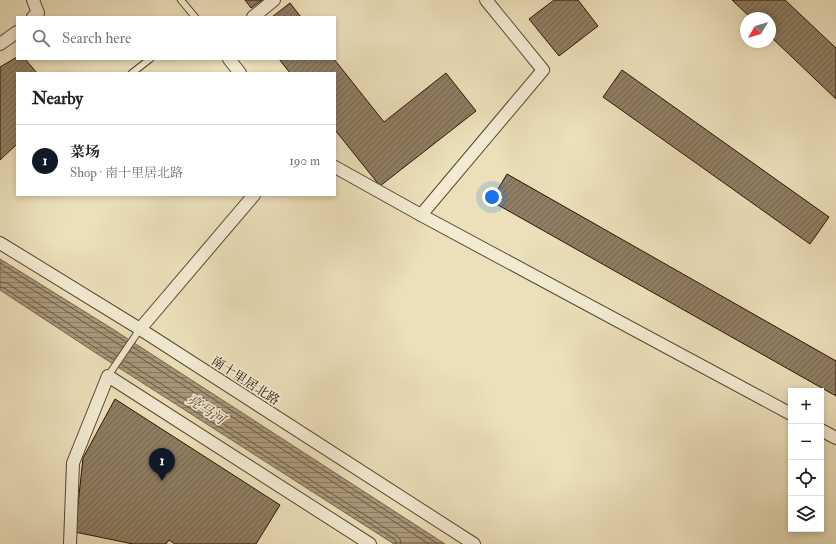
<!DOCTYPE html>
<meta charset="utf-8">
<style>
body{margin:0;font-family:"IM FELL Double Pica","Noto Serif SC",serif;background:#f2f2f2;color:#222}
.controls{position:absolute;right:12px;bottom:12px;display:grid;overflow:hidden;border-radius:0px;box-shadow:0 2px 6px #0003}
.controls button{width:36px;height:36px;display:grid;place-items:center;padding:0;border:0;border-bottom:1px solid #e0e0e0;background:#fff;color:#222;font:20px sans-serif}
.compass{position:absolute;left:740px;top:12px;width:36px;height:36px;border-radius:50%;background:#fff;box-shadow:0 2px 6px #0003;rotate:232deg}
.you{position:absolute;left:492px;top:197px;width:14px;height:14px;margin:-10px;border:3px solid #fff;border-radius:50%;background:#1a73e8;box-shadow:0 0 0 6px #1a73e833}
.badge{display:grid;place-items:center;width:26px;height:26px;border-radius:50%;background:#111827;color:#fff;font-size:13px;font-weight:700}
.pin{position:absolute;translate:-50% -33px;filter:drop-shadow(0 1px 2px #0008)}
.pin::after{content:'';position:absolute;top:21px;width:14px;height:12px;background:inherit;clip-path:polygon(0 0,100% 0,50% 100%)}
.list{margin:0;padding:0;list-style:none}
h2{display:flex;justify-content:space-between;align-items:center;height:52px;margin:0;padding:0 16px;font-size:17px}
h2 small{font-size:13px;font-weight:400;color:#767676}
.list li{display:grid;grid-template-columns:26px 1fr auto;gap:12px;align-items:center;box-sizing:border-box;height:72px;padding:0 16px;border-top:1px solid #e0e0e0}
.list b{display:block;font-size:15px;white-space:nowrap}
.list p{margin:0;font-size:13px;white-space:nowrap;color:#767676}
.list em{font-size:13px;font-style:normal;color:#767676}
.icon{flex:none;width:22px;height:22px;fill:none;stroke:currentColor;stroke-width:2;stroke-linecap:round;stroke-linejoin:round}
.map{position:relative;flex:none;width:836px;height:544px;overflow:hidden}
.search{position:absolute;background:#fff;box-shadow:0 2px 6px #0003;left:16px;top:16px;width:320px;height:44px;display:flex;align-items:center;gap:10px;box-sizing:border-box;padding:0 14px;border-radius:0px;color:#767676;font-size:15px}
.panel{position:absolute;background:#fff;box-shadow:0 2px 6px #0003;left:16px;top:72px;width:320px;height:124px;border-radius:0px}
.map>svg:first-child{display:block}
.water{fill:url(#water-rules);stroke:#76644c}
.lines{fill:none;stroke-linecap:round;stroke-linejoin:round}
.shore{stroke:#695640;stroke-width:1}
.building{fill:url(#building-hatch);stroke:#291304}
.lane-casing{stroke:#5a4632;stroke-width:8}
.street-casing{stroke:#5a4632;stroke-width:14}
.lane{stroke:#f2ebd2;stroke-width:6}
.street{stroke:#f2ebd2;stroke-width:12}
.labels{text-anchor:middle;stroke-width:3.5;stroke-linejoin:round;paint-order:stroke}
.street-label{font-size:13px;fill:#291304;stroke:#f2ebd2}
.water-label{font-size:14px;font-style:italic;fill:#5c4934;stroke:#f2ebd2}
</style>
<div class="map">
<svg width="836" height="544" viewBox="0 0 836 544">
<defs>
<pattern id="water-rules" width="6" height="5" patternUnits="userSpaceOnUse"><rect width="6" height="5" fill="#a99a7c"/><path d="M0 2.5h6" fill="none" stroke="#8a7c63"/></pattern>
<pattern id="building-hatch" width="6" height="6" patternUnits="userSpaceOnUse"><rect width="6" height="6" fill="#8e7e63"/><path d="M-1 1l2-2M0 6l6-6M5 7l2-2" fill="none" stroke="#74664f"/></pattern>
</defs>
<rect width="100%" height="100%" fill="#ebe0ba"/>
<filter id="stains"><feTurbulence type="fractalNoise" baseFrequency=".005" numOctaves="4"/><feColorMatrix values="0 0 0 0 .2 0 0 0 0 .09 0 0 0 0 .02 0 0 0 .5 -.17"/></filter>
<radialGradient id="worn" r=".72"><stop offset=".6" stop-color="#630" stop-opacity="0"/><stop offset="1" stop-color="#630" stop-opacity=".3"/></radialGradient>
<path class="water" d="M0,259L111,328L445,544H394L96,353L0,290Z"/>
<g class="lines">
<g class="shore">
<path d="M0,263L126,342"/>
<path d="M0,269L123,347"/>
<path d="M0,282L7,283L117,356"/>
<path d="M0,287L4,288L114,360"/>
<path d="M133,347L438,544"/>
<path d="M130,351L429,544"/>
<path d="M124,360L396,535L400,539L401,544"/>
<path d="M121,364L394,539L396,541V544"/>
</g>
</g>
<g class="building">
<path d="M245,0H262L251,8Z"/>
<path d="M554,0H578L598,26L559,56L529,19Z"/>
<path d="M732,0H785L836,48V99L770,36V18H751Z"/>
<path d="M290,3L301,17H272Z"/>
<path d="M17,57V59H25L37,73H17V144L0,160V67Z"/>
<path d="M279,59H334L384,122L446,73L476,111L380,186L335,130V73H290Z"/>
<path d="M622,70L829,217L810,244L603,97Z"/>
<path d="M507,174L836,361V396L491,201Z"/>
<path d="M115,399L280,505L256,544H175L169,540L166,544H133L75,532L83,458Z"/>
</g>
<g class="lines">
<defs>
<g id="lane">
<path d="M181,0L195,17"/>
<path d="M132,73L150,59"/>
<path d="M108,376L140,329"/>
</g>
<g id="street">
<path d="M33,0L38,13L33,17"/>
<path d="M253,17L274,0"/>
<path d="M0,44L17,32"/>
<path d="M229,59L240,73"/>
<path d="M335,167L421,215L791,414"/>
<path d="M421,215L543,70L486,0"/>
<path d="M0,243L140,329L474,544"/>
<path d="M140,329L254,195"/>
<path d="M821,430L836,438"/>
<path d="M70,544L73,463L108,376L370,544"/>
</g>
</defs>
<use href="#lane" class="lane-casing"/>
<use href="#street" class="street-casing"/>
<use href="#lane" class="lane"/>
<use href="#street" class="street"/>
</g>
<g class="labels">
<g class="street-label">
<text transform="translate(246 380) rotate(33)" y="5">南十里居北路</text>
</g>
<g class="water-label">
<text transform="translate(206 409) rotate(33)" y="5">亮马河</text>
</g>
</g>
<rect width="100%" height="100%" filter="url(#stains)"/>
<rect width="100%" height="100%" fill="url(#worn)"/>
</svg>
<div class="controls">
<button>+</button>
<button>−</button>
<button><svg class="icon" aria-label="locate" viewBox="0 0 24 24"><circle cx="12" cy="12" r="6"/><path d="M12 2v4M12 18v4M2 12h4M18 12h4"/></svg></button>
<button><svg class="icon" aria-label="layers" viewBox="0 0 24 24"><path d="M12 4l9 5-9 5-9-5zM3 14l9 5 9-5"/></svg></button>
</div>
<svg class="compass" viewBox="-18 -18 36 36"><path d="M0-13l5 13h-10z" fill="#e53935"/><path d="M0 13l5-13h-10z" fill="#767676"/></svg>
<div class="you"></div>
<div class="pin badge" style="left:162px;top:481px">1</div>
<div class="search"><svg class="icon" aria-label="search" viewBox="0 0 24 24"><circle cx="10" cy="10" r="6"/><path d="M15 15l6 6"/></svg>Search here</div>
<section class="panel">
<h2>Nearby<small></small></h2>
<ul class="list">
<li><span class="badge">1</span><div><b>菜场</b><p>Shop · 南十里居北路</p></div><em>190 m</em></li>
</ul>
</section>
</div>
